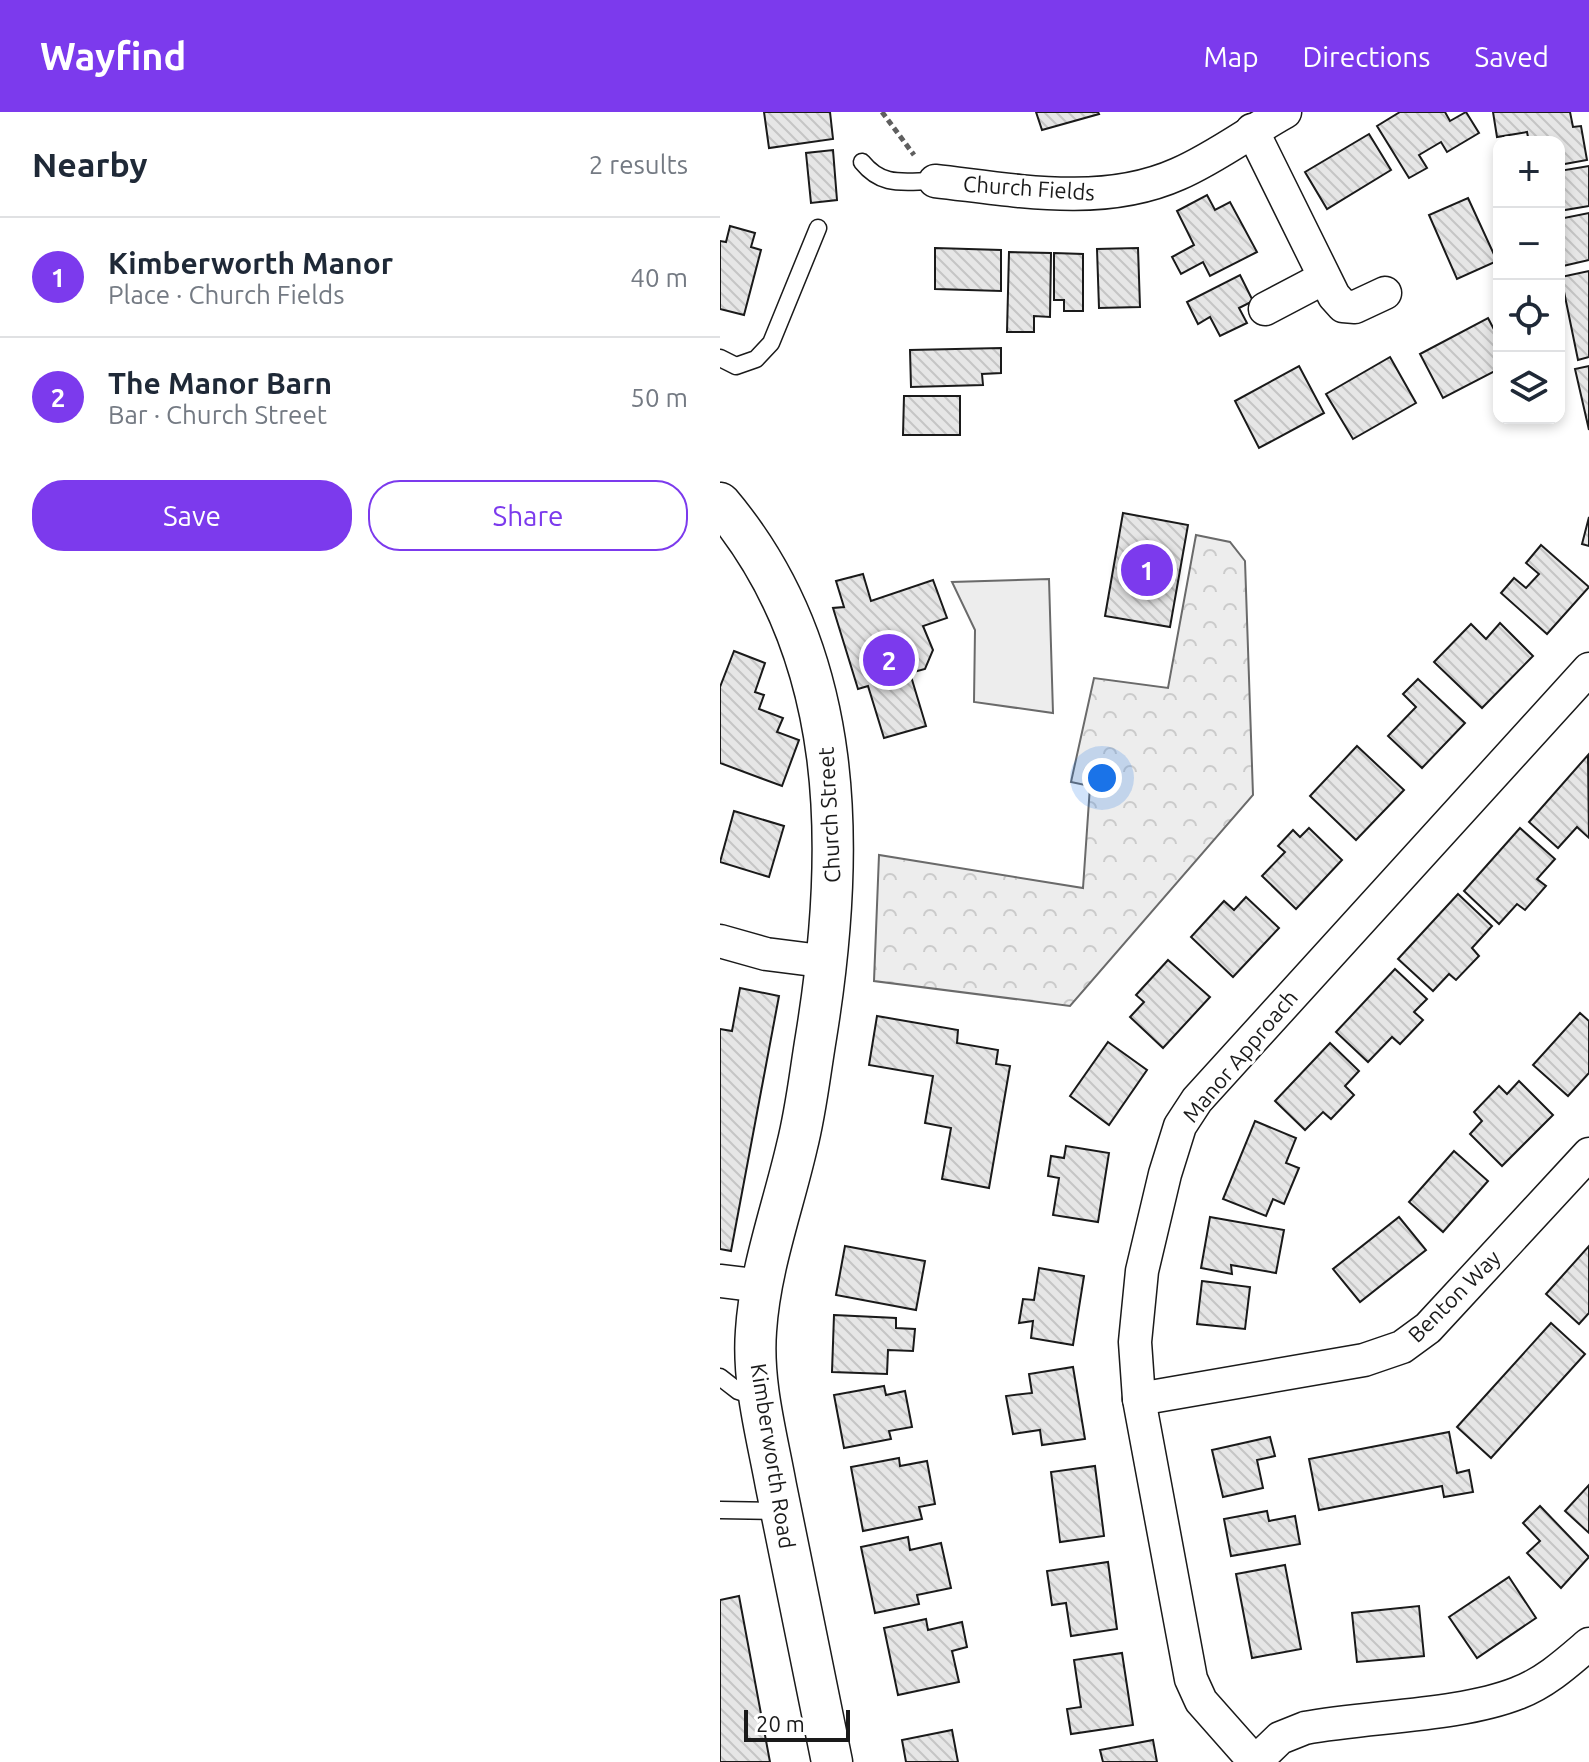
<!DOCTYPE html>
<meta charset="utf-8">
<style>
body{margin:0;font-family:Ubuntu,sans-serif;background:#f2f2f3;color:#1f2937}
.controls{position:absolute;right:24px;top:24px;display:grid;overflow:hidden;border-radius:16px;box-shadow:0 4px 12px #0003}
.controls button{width:72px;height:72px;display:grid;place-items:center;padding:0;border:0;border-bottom:2px solid #e0e1e3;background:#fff;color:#1f2937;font:40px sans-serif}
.scale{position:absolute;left:24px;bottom:20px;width:106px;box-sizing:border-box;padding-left:8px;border:4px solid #1a1a1a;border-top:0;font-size:22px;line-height:28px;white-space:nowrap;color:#1a1a1a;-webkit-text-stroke:6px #fff;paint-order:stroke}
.you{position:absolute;left:382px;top:666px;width:28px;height:28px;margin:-20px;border:6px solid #fff;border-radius:50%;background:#1a73e8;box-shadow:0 0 0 12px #1a73e833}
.badge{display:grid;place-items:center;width:52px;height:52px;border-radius:50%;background:#7c3aed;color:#fff;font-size:26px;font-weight:700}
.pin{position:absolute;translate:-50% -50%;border:4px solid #fff;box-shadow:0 2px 8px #0006}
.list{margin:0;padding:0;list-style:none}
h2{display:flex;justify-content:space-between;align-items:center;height:104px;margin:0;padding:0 32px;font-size:34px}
h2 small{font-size:26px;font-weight:400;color:#747a83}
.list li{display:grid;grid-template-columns:52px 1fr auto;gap:24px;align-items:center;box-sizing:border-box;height:120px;padding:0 32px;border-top:2px solid #e0e1e3}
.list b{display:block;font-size:30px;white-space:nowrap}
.list p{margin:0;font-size:26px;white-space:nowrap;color:#747a83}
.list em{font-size:26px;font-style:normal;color:#747a83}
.actions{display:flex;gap:16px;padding:24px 32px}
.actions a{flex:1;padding:18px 0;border:2px solid #7c3aed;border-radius:32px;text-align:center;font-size:28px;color:#7c3aed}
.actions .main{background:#7c3aed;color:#fff}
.icon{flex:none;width:44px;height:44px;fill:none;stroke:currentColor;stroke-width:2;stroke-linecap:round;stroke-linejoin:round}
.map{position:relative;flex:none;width:869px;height:1650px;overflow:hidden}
header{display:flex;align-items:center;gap:48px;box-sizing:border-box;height:112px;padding:0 40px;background:#7c3aed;color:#fff}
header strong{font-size:38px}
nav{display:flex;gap:44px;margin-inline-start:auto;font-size:28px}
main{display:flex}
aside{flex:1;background:#fff}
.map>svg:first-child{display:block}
.forest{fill:url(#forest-crowns);stroke:#6a6a6a;stroke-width:2}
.built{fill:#ededed;stroke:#6a6a6a;stroke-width:2}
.building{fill:url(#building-back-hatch);stroke:#1a1a1a;stroke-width:2}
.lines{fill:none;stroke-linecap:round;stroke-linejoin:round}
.service-casing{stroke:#1a1a1a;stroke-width:19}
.minor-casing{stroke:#1a1a1a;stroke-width:35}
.tertiary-casing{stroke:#1a1a1a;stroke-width:43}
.path{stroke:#5f5f5f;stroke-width:5;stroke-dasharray:6 4;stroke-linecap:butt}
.service{stroke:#fff;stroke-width:16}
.minor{stroke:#fff;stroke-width:32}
.tertiary{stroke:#fff;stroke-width:40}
.labels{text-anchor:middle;stroke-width:6;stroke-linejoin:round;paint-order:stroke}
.street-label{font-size:22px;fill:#1a1a1a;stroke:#fff}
</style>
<header>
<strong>Wayfind</strong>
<nav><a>Map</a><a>Directions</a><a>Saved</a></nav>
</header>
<main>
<aside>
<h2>Nearby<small>2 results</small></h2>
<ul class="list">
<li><span class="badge">1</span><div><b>Kimberworth Manor</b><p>Place · Church Fields</p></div><em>40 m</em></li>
<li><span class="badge">2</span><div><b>The Manor Barn</b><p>Bar · Church Street</p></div><em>50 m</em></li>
</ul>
<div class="actions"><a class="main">Save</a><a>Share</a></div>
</aside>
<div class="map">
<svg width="869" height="1650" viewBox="0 0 869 1650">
<defs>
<pattern id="forest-crowns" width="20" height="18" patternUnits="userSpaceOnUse" patternTransform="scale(2)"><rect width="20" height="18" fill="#ededed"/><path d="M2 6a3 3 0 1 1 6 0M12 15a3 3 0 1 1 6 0" fill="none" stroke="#cbcbcb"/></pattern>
<pattern id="building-back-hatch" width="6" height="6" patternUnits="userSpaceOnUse" patternTransform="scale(2)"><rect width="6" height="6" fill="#e6e6e6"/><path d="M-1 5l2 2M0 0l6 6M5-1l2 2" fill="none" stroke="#c5c5c5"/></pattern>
</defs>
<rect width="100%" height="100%" fill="#fff"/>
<path class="forest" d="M476,423L510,430L525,449L533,683L350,894L154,869L159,743L363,776L370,674L351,670L374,566L448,576Z"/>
<path class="built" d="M329,467L333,601L254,590L255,518L232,470Z"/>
<g class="building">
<path d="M44,0H110L113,27L49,36Z"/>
<path d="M316,0H378L379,2L322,18Z"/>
<path d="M680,0H725L730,9L746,0L759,21L727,40L721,30L699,43L707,56L689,66L657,14Z"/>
<path d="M773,0H850L853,15L861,14L867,48L839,53V30H809L807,20L777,25Z"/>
<path d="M649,22L671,58L607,97L585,60Z"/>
<path d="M113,38L117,88L91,91L86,41Z"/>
<path d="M869,54V94L839,99V59Z"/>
<path d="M487,83L495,98L510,90L537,140L490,164L483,150L461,162L452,145L474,133L457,99Z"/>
<path d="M748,86L777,149L737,167L709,103Z"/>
<path d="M869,101V148L843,154L839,107Z"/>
<path d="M10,114L35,121L31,135L41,138L24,203L0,197V129L6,130Z"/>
<path d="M215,136L281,138V179L215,177Z"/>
<path d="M418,136L420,195L379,196L377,137Z"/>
<path d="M289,140L331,141L330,205L314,204V220H287Z"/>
<path d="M334,141L363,142V199H344V188H334Z"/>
<path d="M869,159V245L858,248L841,165Z"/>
<path d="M520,163L533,189L519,196L527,211L500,224L490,205L478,212L467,190Z"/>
<path d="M768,206L779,227V257L723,286L700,242Z"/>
<path d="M281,236V261L262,262L263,273L191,275L190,238Z"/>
<path d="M670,245L696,291L633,327L606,282Z"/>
<path d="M579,254L604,301L539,336L515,289Z"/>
<path d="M869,254V318L855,257Z"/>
<path d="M184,284H240V323H183Z"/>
<path d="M403,401L468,413L450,515L385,504Z"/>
<path d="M869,405V434L862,432Z"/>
<path d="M821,433L869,475L827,522L781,481L794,466L806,476L819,462L806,451Z"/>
<path d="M143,462L151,489L213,468L227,506L203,514L213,538L205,557L190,561L206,614L164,626L148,574L138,577L113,496L124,495L116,469Z"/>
<path d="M780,511L813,544L762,596L714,550L751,512L766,527Z"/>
<path d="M14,539L45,551L35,580L44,583L39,597L63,606L57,620L79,628L62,674L0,651V575Z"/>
<path d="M698,567L745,611L702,656L668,624L696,595L683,582Z"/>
<path d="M637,634L684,678L636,728L590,684Z"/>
<path d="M868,643L869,726L857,715L838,736L809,710Z"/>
<path d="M14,699L64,714L49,765L0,750Z"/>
<path d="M589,716L622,748L576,797L542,764L565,740L558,734L573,718L580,725Z"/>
<path d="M800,716L835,747L817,767L826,774L805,798L797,792L779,812L744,779Z"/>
<path d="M738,782L772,814L752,836L759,844L736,868L729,862L713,879L678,847Z"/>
<path d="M526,785L559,816L513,865L471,825L504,789L514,798Z"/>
<path d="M448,848L490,885L443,936L410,905L424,890L416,883Z"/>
<path d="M675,857L707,887L694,900L703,908L680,932L672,925L648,950L616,920Z"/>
<path d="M20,876L59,884L11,1139L0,1137V917L12,919Z"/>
<path d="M860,901L869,909V961L848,984L813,953Z"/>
<path d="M157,904L238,918L237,931L278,938L276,952L290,954L269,1076L222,1067L231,1016L205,1011L213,964L149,953Z"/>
<path d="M388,930L427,958L389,1013L350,984Z"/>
<path d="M610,931L639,959L625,974L634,983L611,1007L603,1000L585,1018L555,989Z"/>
<path d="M799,969L833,1003L782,1054L750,1022L762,1009L754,1000L779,974L787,982Z"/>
<path d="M535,1009L576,1026L566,1051L579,1056L564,1092L553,1087L546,1104L503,1087Z"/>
<path d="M346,1034L389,1041L378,1110L333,1103L339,1066L328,1064L331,1044L344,1046Z"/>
<path d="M734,1039L768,1069L723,1120L689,1090Z"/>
<path d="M490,1105L564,1118L556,1161L511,1153L512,1162L481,1156Z"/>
<path d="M679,1105L706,1138L640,1190L613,1157Z"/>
<path d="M125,1134L205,1149L196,1198L116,1183Z"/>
<path d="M869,1134V1201L859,1212L826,1182Z"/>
<path d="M319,1156L364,1164L353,1233L311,1226L313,1209L299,1211L303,1187L314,1188Z"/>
<path d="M482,1169L530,1175L525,1217L477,1212Z"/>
<path d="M114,1203L176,1206V1216L195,1217L193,1239L168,1238L167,1262L112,1260Z"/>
<path d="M831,1211L865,1242L771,1346L737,1315Z"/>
<path d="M353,1255L365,1327L322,1333L320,1318L293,1322L286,1284L312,1281L309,1262Z"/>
<path d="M164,1274L166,1283L185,1279L192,1315L169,1319L171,1327L124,1336L114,1283Z"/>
<path d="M729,1320L737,1361L749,1358L753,1380L724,1385L722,1374L599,1398L589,1347Z"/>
<path d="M550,1325L555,1344L537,1348L543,1376L503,1385L492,1338Z"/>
<path d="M179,1346L180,1354L207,1349L215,1392L199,1395L202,1407L143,1419L131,1355Z"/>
<path d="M375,1354L384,1424L340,1430L331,1360Z"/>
<path d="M869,1373V1421L845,1399Z"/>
<path d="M820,1394L869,1445L841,1476L807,1441L820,1429L803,1411Z"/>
<path d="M547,1399L549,1409L575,1404L580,1432L511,1444L504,1407Z"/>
<path d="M188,1425L190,1438L221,1431L231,1476L197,1483L199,1492L155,1501L141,1435Z"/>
<path d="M388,1450L397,1517L351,1524L346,1491L332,1493L327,1459Z"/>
<path d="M565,1453L581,1537L532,1546L516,1462Z"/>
<path d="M789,1465L816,1506L757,1546L729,1505Z"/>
<path d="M19,1484L50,1650H0V1488Z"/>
<path d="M699,1494L704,1544L637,1550L632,1501Z"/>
<path d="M206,1507L208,1518L242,1510L247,1535L232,1539L239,1570L178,1583L164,1516Z"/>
<path d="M402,1541L413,1613L351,1622L347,1597L361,1595L354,1548Z"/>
<path d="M232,1618L238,1650H186L182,1628Z"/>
<path d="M433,1628L437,1650H383L380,1638Z"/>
</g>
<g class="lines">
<defs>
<g id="service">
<path d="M142,50C163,76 184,69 215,69"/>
<path d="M0,246L16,254L36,247L51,231L98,116"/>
<path d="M0,1265L18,1279L39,1286"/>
<path d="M0,1398L59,1399"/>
</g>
<g id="minor">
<path d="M532,18L614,184L623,194L635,195L665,181"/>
<path d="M215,69C294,78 382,96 458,62C495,46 529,20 565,0"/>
<path d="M545,197L604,166"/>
<path d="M0,829L46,842L109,850"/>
<path d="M0,1169L42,1174"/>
<path d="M419,1287L644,1248L682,1235L708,1216L869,1042"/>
<path d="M535,1650L481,1589L471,1567L419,1287L415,1230L422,1159L445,1062L460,1014L477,988L869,557"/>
<path d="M535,1650L560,1626L585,1616C650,1604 740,1604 798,1581C825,1571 848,1550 869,1532"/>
</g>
<path id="tertiary" d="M0,391C128,542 126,740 96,925C90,961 86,999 77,1034C63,1095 40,1156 36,1219C32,1271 47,1324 56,1374C74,1466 94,1558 112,1650"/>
</defs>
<use href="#service" class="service-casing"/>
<use href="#minor" class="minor-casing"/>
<use href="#tertiary" class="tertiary-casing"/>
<path class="path" d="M162,0L194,43"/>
<use href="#service" class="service"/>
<use href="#minor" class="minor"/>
<use href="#tertiary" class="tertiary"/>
</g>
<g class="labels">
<g class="street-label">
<text transform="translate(309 76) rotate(4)" y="8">Church Fields</text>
<text transform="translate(109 703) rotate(-93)" y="8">Church Street</text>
<text transform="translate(520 944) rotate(-50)" y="8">Manor Approach</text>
<text transform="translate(734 1184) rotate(-45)" y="8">Benton Way</text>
<text transform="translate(53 1344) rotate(81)" y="8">Kimberworth Road</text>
</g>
</g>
</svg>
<div class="controls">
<button>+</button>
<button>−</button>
<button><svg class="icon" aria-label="locate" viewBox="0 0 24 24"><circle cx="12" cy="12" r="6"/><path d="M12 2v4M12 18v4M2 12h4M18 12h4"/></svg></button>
<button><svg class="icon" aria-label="layers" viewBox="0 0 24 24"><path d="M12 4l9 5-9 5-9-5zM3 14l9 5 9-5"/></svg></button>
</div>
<div class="scale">20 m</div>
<div class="you"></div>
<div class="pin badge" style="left:427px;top:458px">1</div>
<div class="pin badge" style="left:169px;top:548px">2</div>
</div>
</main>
